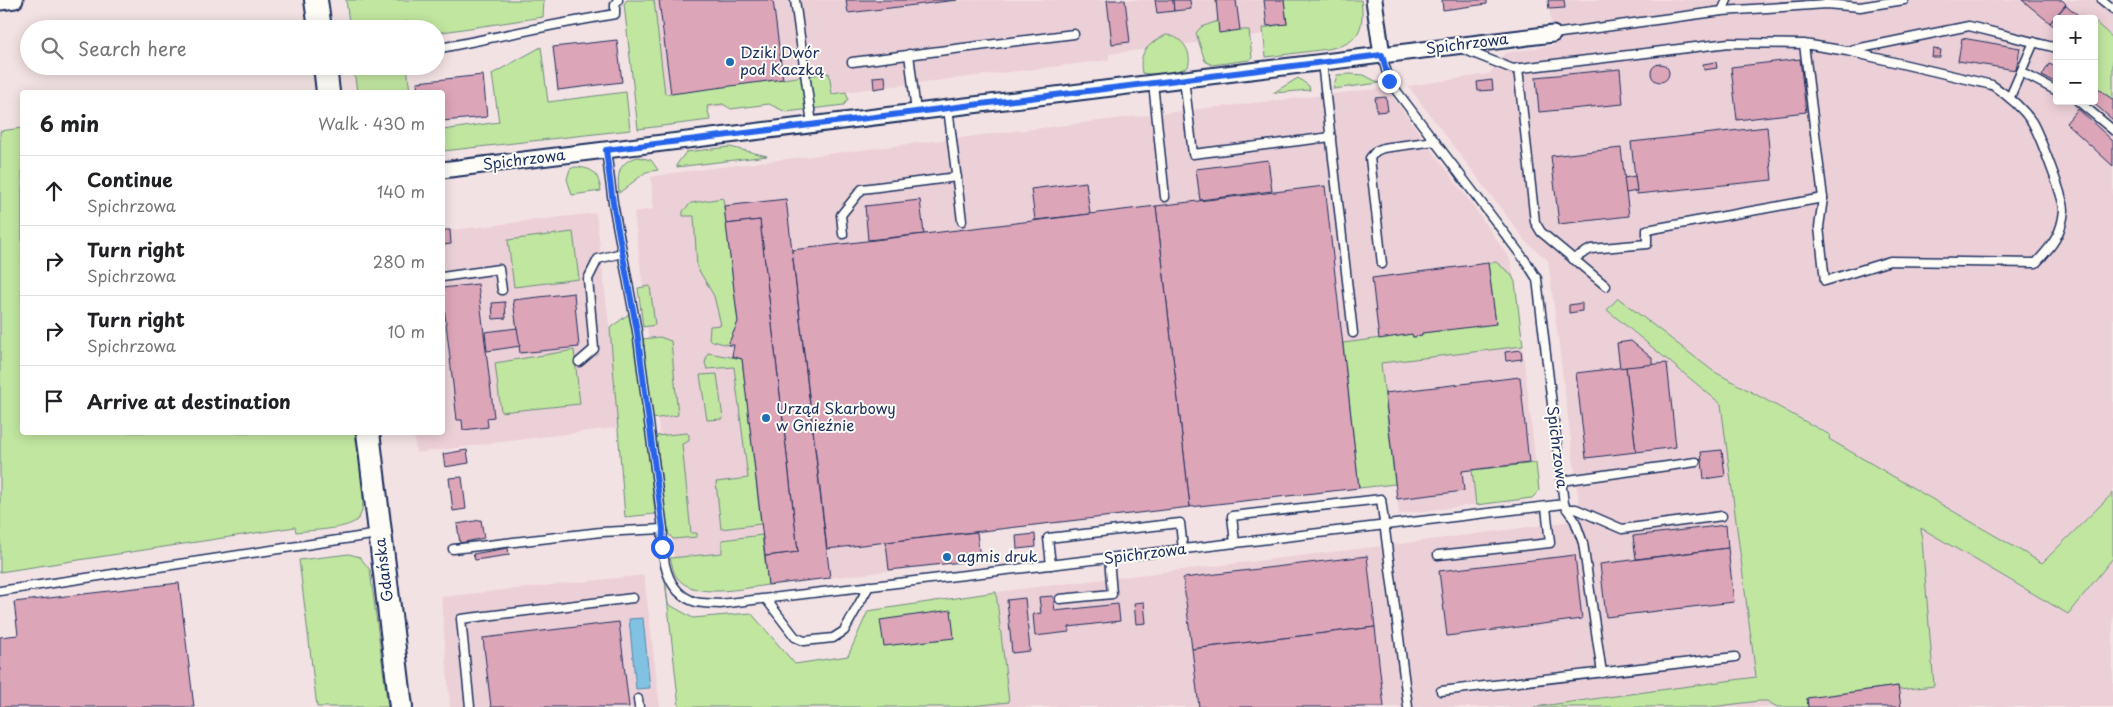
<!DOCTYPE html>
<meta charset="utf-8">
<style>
body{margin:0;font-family:"Playpen Sans",sans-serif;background:#f6f6f6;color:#202124}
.controls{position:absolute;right:15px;top:15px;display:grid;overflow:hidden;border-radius:5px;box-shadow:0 2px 12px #0003}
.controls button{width:45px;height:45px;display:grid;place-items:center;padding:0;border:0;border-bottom:1px solid #e0e0e0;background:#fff;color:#202124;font:25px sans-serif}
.stop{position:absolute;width:15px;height:15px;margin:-11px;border:4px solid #2563eb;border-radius:50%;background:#fff}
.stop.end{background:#2563eb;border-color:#fff;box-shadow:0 1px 5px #0008}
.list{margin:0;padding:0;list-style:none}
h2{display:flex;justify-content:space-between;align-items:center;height:65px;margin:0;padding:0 20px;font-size:21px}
h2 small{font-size:16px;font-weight:400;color:#757577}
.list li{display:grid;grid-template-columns:32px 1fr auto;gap:15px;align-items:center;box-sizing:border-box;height:70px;padding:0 20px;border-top:1px solid #e0e0e0}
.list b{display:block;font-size:19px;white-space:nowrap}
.list p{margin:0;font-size:16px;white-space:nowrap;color:#757577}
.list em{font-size:16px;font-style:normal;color:#757577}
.icon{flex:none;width:28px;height:28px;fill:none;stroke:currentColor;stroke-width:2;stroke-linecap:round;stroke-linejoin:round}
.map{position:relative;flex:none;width:2113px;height:707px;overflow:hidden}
.search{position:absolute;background:#fff;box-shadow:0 2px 12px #0003;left:20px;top:20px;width:425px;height:55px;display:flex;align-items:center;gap:12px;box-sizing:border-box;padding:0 18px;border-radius:28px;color:#757577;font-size:19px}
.panel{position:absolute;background:#fff;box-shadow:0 2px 12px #0003;left:20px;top:90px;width:425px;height:345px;border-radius:5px}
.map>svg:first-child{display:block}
.built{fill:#ecd0d7}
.green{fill:#c1e6a0;stroke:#6e8a7f}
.water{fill:#81c2e2;stroke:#5887ad}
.building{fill:#dda5b8;stroke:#1b2f5e}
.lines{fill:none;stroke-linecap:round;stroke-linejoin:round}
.lane-casing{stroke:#1b2f5e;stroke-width:11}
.street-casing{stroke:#1b2f5e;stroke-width:19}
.secondary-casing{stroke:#1b2f5e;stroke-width:26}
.lane{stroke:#fdfcf7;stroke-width:8}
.street{stroke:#fdfcf7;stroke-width:15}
.secondary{stroke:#fdfcf7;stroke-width:22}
.route{stroke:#2563eb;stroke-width:6}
.poi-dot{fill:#1f6fb2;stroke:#fdfcf7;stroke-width:2}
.labels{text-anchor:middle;stroke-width:4;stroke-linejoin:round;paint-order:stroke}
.street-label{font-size:15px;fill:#1b2f5e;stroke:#fdfcf7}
.poi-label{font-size:15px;fill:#1b2f5e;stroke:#fdfcf7;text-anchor:start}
</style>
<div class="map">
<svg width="2113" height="707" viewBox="0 0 2113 707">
<rect width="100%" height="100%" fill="#f3e2e4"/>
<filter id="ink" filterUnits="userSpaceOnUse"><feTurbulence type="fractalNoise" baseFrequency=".02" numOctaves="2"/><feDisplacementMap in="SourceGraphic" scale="10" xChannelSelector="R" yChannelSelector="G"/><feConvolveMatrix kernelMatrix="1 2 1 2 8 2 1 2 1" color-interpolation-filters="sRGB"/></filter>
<g filter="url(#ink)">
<g class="built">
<path d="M627,0H1293L1297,30L1109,54V60L637,117L624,4Z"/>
<path d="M1548,0H2113V39L2094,21V19L2086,14L2083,19H2057V54L2049,64L2057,67V101H2094V85L2113,100V494L2042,563L1829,439L1830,434L1713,371L1618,298L1607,310L1721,404L1803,459L2068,614L2113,558V707H963L1009,701L996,592L1407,543L1581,520L1548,260L1527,243L1408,86L1489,74L1505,53L1554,45Z"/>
<path d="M1386,88L1474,207L1510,259L1515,282L1539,491L1532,498L1399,514L1381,362L1346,368L1359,488L977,532L980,560L711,592L689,587L676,577L634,212L653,209L651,177L672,173L1156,114Z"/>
<path d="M596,213L621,427L416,453L414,433L442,432L443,231Z"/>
<path d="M644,575L660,707H450L441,597Z"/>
</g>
<g class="green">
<path d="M346,0H544L543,17L436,33V29H413L411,21L379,26V29H350Z"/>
<path d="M627,0H654L665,94L829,73L832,94L846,92L848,99L844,105L786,112L769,104L731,109L723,104L707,106L710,120L638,129L624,4Z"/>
<path d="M1284,0H1361C1367,42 1348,47 1312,51C1297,53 1281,55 1266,57L1263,28L1287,23Z"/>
<path d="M1218,21L1240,30H1249L1252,58L1249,60L1212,65L1205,61L1196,33L1201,27Z"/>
<path d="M2094,21L2113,38V100L2094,85Z"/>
<path d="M1166,35C1182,36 1193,52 1188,67C1175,73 1155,76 1142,73C1138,52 1148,44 1166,35Z"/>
<path d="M541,47L548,102L626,92L630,130L443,151V130L499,122L492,74Z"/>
<path d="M373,66H407L410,92H357L354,70Z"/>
<path d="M1350,74L1364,75L1379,83L1333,89L1337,75Z"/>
<path d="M1298,78L1309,86L1310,90L1273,93Z"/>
<path d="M22,128V432L355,433C357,451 371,507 357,520C345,530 311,530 296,532L295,527L0,572V131Z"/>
<path d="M730,147L767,156L677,167V164L686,152Z"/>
<path d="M638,157L651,160L658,170L646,172L619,193C617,174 618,162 638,157Z"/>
<path d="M575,167C595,168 598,174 601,191L572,195L567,179L570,169Z"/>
<path d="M723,198L738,322L728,345L709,340L710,326L721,325L714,296L697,267L694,216H683V211L691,203Z"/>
<path d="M573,232L579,279L514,287L508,240Z"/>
<path d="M1496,262L1511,274L1515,282L1523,346L1381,363L1395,484L1359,488L1343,343L1412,334L1413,337L1422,336V333L1496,323L1488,263Z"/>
<path d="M650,286L655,325L643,327L638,288Z"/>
<path d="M1618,298L1713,371L1830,435L1829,439L2042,563L2113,493V558L2068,614L1921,528L1934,686L1899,690L1898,686L1808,698V707H1777L1767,701H1759L1711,707H1534L1756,677L1721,404L1607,310Z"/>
<path d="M634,310L655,514L625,517L610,328Z"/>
<path d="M660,337L671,341L678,415L652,419L643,339Z"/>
<path d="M574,350L580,404L501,412L495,363Z"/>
<path d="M708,353L742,359L761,524L721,529L716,482L748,478L734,367L707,369L705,363Z"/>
<path d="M717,374L723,419L707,420L700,375Z"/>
<path d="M687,433L689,435V441L682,444L691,533H697V537L673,539L668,533L656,436Z"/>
<path d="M1536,463L1539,491L1532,498L1476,505L1472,470Z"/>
<path d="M762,535L768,585C744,588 692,601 676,576C673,572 672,563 670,558L722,553V540Z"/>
<path d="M349,554L360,557L370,570L388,707H317L299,560Z"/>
<path d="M664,570L668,604L693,618L751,613L795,664L848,656L868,611L996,592L1009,702L963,707H679Z"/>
</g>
<path class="water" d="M643,618L650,688L636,689L629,619Z"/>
<g class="building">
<path d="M659,0H773L783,79L671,94Z"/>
<path d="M846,0H957L848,13Z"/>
<path d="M1107,0H1125L1130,42L1112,44Z"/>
<path d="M1155,0H1173L1174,11L1157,13Z"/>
<path d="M1173,0H1190L1191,9L1174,11Z"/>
<path d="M1216,0H1236L1240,30L1219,33Z"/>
<path d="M1264,0H1284L1287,24L1267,26Z"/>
<path d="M1442,0H1487V4L1443,10Z"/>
<path d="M1548,0H1564L1565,8L1549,9Z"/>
<path d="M2022,0H2062L2066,4L2050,23Z"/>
<path d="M2066,5L2078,15L2075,19H2057V29L2050,23Z"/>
<path d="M1962,38L2020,48L2016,70L1958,61Z"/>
<path d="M617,40L622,82L558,90L553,47Z"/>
<path d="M1933,49L1941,50L1940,57H1932Z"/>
<path d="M1800,59L1806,112L1737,120L1731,67Z"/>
<path d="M1716,62L1717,68L1704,70L1703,64Z"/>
<circle cx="1660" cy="73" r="9"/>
<path d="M2049,64L2057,67V83L2042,76Z"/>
<path d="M1620,69L1623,104L1539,112L1536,77Z"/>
<path d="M483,75L487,117L442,121V92H418L417,82Z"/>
<path d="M885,76L886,87L874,89L873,77Z"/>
<path d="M1492,80L1493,90L1478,91L1477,82Z"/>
<path d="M2094,85L2113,100V120L2091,101H2094Z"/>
<path d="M1386,97L1388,111L1377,112L1375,98Z"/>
<path d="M2078,109L2113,141V166L2066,123Z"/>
<path d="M1767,127L1772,180L1637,194L1631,142Z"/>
<path d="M1621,148L1629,216L1559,224L1551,156Z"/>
<path d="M1268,160L1272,191L1200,200L1196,169Z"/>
<path d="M1635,176L1637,191L1626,193L1624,178Z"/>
<path d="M1086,182L1090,214L1035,220L1031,189Z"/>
<path d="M1325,186L1359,488L1190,507L1156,206Z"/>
<path d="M786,199L830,578L768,585L765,556L798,552L760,220L726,224L724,206Z"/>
<path d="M920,200L924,234L868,240L865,206Z"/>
<path d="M1156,206L1190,507L827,549L792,250Z"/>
<path d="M760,220L798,552L765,556L742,359L732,356L734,345H728L738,322L726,224Z"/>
<path d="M442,230H450L451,244L442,245Z"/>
<path d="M1488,263L1496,324L1422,333V336L1413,337L1412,334L1379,339L1372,278Z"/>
<path d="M478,284L494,417L487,418L488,427L463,430L462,420H457L442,288Z"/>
<path d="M574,293L579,347L520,353L513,300Z"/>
<path d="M505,302L506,318L493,319L492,303Z"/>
<path d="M1582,303V311L1569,313V305Z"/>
<path d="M517,328L520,346L487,351L485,332Z"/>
<path d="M1631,341L1652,358V365L1620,368L1617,343Z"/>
<path d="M1521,350L1522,359L1506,361L1505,352Z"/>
<path d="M1667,363L1676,447L1636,452L1626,367Z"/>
<path d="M1626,367L1636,452L1586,458L1576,373Z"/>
<path d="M1520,377L1529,463L1462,471L1464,491L1397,499L1385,393Z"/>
<path d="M467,450L469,463L445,467L443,454Z"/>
<path d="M1722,450L1725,476L1704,479L1701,452Z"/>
<path d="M462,477L466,509L453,511L449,478Z"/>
<path d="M481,520L484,538L460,543L457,524Z"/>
<path d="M1726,525L1728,548L1636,559L1633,536Z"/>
<path d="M977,532L980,560L889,570L886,542Z"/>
<path d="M1035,534L1036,547L1017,549L1016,536Z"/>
<path d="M508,548L509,555L475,560L473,554Z"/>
<path d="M1728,548L1734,602L1606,617L1600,564Z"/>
<path d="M1575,555L1582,619L1447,636L1439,571Z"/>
<path d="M1367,556L1375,627L1192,649L1183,578Z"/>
<path d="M179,583L194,707H0V637L18,635L14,602Z"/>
<path d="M1053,596L1055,611L1118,604L1120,621L1069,627V632L1035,636L1033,614L1041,613L1039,597Z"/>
<path d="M1025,598L1030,651L1012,653L1007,600Z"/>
<path d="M1144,602L1146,623L1136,624L1134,603Z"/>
<path d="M951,610L954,638L884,646L880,620Z"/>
<path d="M619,622L629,707H491L483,638Z"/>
<path d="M1375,627L1384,707H1199L1192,649Z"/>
<path d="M1898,686L1901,707H1808L1807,698Z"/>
</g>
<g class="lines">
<defs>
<g id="lane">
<path d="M795,0L812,124"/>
<path d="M2102,0L2113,9"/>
<path d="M1722,11L1826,4L1860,7L1904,0"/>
<path d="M1553,34L1722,11L1727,0"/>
<path d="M1460,48L1513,69L1729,43L1804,44L1847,51L1992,85C2007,95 2022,107 2032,122C2039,134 2064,198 2064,210C2062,234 2052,246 2036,263L1890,261L1825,281L1819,227L1823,198L1804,44"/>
<path d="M436,49L554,25L615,14V4L618,0"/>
<path d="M1851,50L1969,26L2057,48"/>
<path d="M909,54L916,112"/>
<path d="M1382,55L1389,81L1527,263L1537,279L1564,504L1575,521L1583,543L1602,673"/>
<path d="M852,62L1074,34"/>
<path d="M1322,62L1353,333"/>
<path d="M327,68L340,66"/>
<path d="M1518,68L1535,222L1541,232L1606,286"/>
<path d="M2021,72L2057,91"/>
<path d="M1184,79L1193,154L1331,137"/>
<path d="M1153,83L1165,197"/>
<path d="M2010,97L2034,42"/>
<path d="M2078,101L2113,130"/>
<path d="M948,108L962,221"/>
<path d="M606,150L613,203L637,331L663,529C661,556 665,593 696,602C703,604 712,603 720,604L1564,504"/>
<path d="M843,234L841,215L862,189L957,177"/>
<path d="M1573,259L1591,249L1647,244V230L1823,198"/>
<path d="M1382,264L1370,158L1376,151L1383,148L1435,141"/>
<path d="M442,277L499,269L502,290"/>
<path d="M579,362L594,349L588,279L598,259L622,253"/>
<path d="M1561,481L1696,462"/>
<path d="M1567,509H1576L1622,529L1722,516"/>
<path d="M1235,543L1232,516L1381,499L1408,707"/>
<path d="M453,549L601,532L663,529"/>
<path d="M1438,555L1550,543L1546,507"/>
<path d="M1051,565L1048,538L1180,523L1183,549"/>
<path d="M0,591L378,534"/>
<path d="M766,599L795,637L804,641L833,638L844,631L869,586"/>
<path d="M1060,599L1112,594L1109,558"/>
<path d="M1441,691L1735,657"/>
<path d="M638,699L639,707"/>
<path d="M470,707L461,619L633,598"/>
</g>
<g id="street">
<path d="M1374,0L1382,55"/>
<path d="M0,2L15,0"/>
<path d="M442,170L1553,34"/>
</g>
<g id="secondary">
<path d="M316,0L320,29"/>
<path d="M325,66L328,92"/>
<path d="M368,432L401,707"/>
</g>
</defs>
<use href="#lane" class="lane-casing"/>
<use href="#street" class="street-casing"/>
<use href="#secondary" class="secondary-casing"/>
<use href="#lane" class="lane"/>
<use href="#street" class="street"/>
<use href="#secondary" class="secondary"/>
</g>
</g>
<g class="lines" filter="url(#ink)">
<path class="route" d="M662,547L663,529L637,331L613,203L606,150L1382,55L1389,81"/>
</g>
<g class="poi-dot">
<circle cx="730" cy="62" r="5"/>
<circle cx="766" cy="418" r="5"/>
<circle cx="947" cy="557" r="5"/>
</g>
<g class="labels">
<g class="street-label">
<text transform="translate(1467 44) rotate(-7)" y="5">Spichrzowa</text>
<text transform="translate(524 160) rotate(-7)" y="5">Spichrzowa</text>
<text transform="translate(1557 447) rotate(83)" y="5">Spichrzowa</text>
<text transform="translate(1145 554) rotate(-7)" y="5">Spichrzowa</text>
<text transform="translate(384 570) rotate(-97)" y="5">Gdańska</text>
</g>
<g class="poi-label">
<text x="740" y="58">Dziki Dwór<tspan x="740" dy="17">pod Kaczką</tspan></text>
<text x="776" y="414">Urząd Skarbowy<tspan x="776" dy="17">w Gnieźnie</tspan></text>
<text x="957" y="562">agmis druk</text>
</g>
</g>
</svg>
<div class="controls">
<button>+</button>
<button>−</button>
</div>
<div class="stop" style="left:662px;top:547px"></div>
<div class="stop end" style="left:1389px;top:81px"></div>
<div class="search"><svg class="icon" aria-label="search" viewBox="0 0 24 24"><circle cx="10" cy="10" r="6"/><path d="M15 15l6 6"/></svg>Search here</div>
<section class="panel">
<h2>6 min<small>Walk · 430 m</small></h2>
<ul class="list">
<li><svg class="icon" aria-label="ahead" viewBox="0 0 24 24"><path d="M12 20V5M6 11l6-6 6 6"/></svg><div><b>Continue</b><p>Spichrzowa</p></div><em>140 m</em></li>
<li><svg class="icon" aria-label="right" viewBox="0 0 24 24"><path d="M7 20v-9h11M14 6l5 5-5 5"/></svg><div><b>Turn right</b><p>Spichrzowa</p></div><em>280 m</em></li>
<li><svg class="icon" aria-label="right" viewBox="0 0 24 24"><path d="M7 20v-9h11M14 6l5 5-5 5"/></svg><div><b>Turn right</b><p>Spichrzowa</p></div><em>10 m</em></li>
<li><svg class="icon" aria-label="arrive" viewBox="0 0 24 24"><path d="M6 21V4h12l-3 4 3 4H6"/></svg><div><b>Arrive at destination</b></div></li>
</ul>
</section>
</div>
